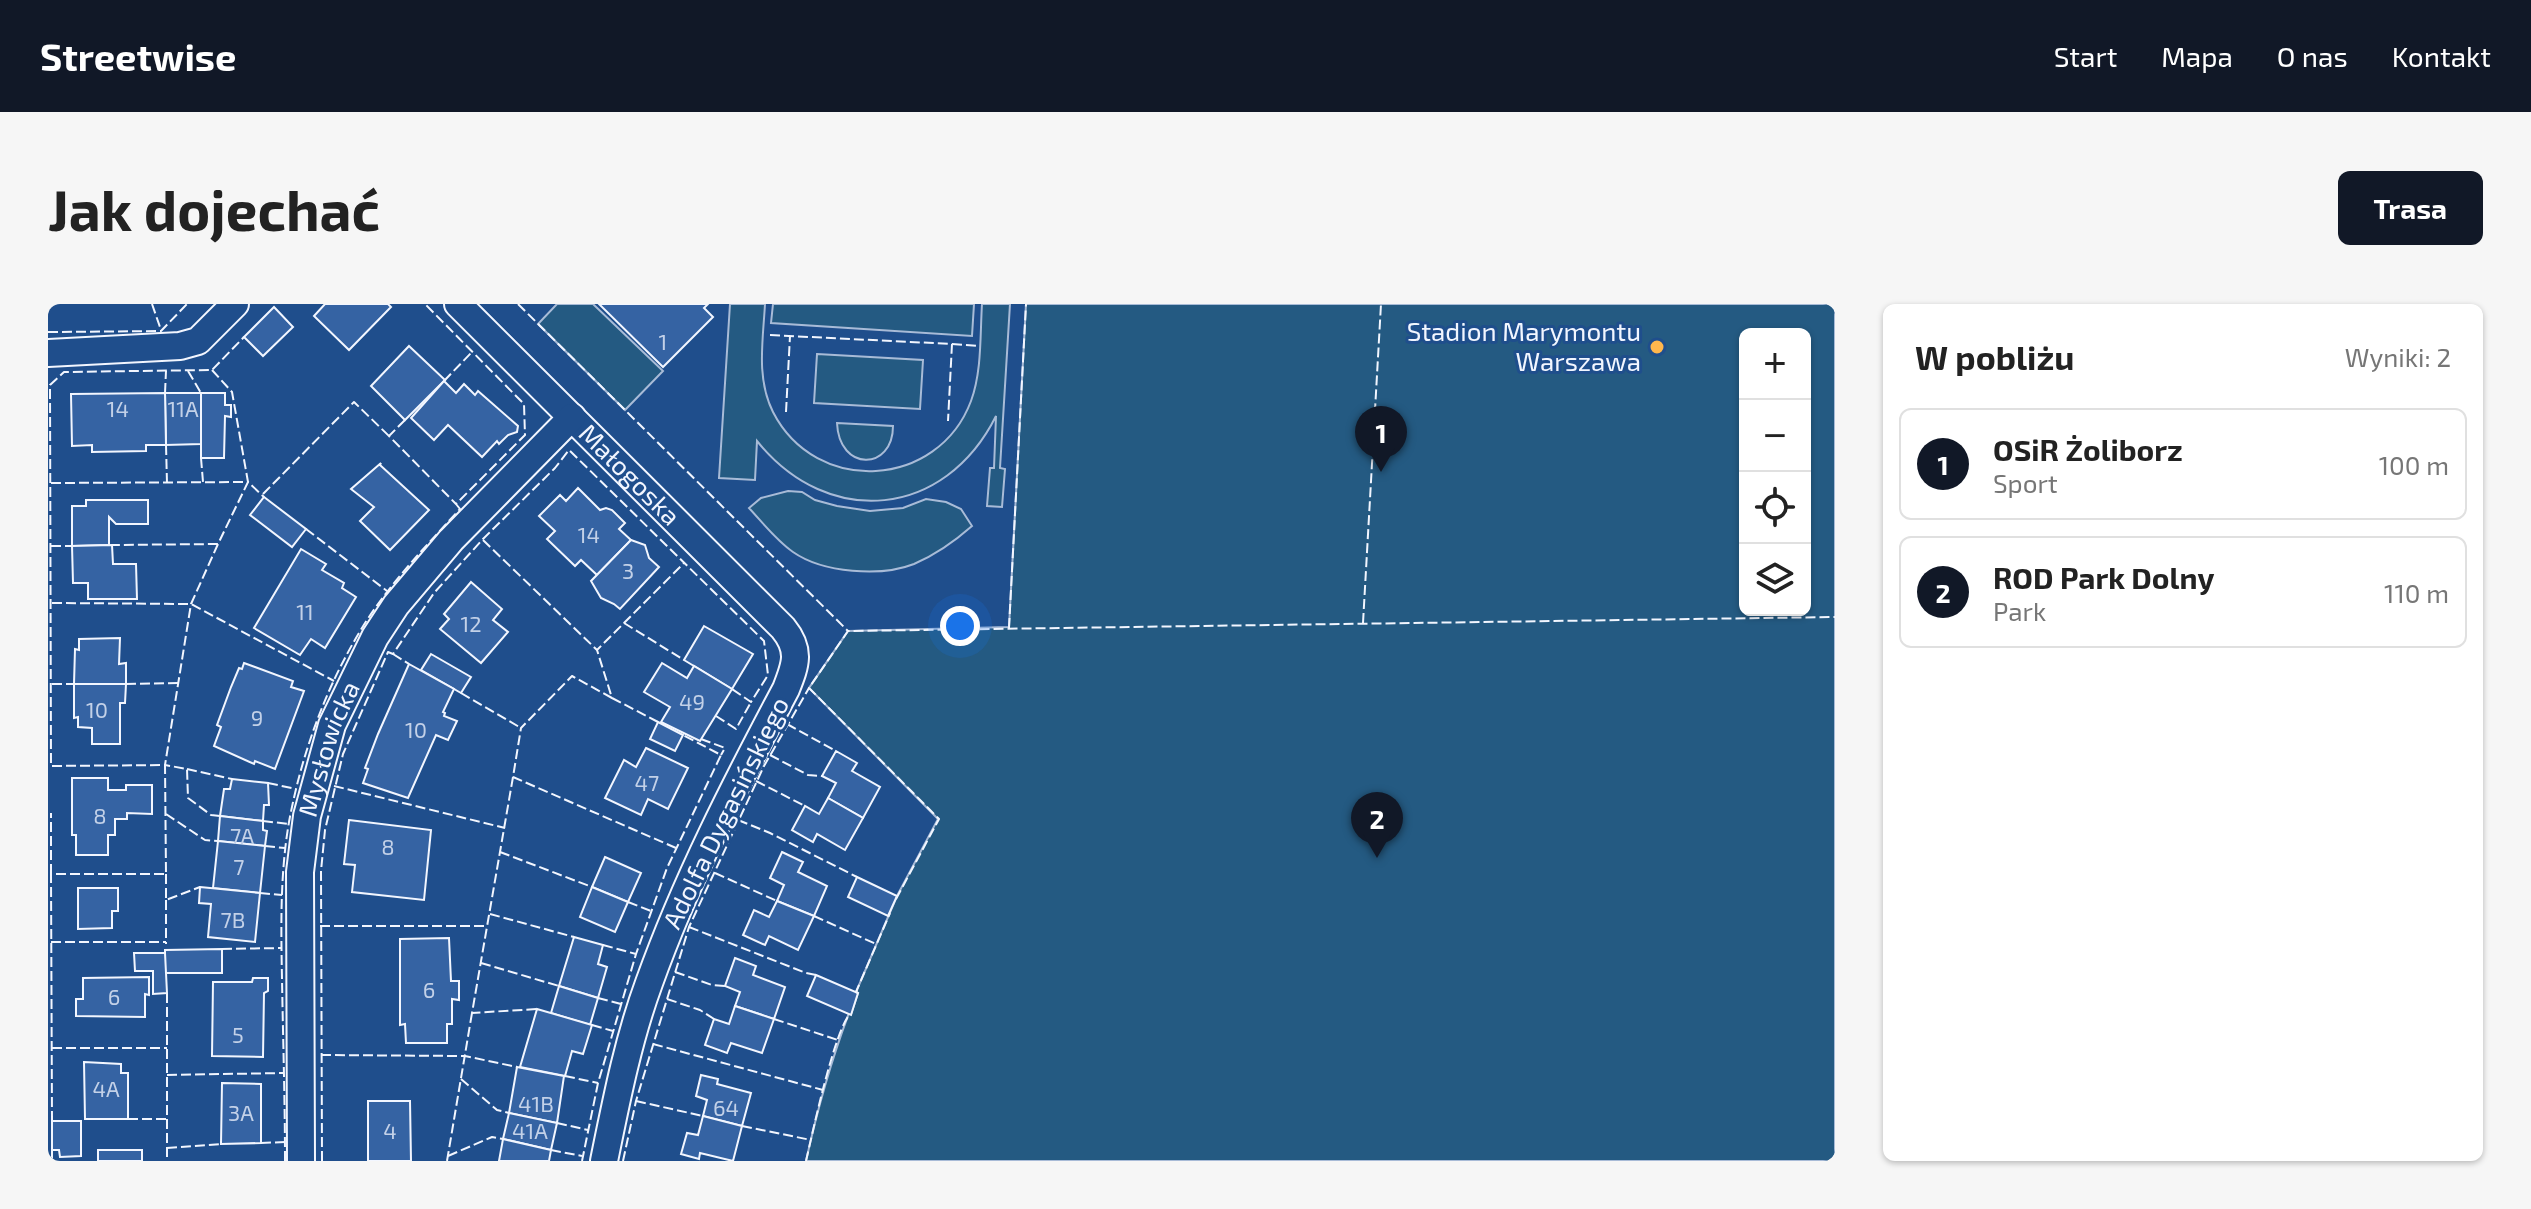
<!DOCTYPE html>
<html lang="pl">
<meta charset="utf-8">
<style>
body{margin:0;font-family:"Exo 2",sans-serif;background:#f6f6f6;color:#222}
.controls{position:absolute;right:24px;top:24px;display:grid;overflow:hidden;border-radius:12px;box-shadow:0 2px 6px #0004}
.controls button{width:72px;height:72px;display:grid;place-items:center;padding:0;border:0;border-bottom:2px solid #e0e0e0;background:#fff;color:#222;font:40px sans-serif}
.you{position:absolute;left:912px;top:322px;width:28px;height:28px;margin:-20px;border:6px solid #fff;border-radius:50%;background:#1a73e8;box-shadow:0 0 0 12px #1a73e833}
.badge{display:grid;place-items:center;width:52px;height:52px;border-radius:50%;background:#111827;color:#fff;font-size:26px;font-weight:700}
.pin{position:absolute;translate:-50% -66px;filter:drop-shadow(0 2px 4px #0008)}
.pin::after{content:'';position:absolute;top:42px;width:28px;height:24px;background:inherit;clip-path:polygon(0 0,100% 0,50% 100%)}
.list{margin:0;padding:0;list-style:none}
h2{display:flex;justify-content:space-between;align-items:center;height:104px;margin:0;padding:0 32px;font-size:34px}
h2 small{font-size:26px;font-weight:400;color:#767676}
.list li{display:grid;grid-template-columns:52px 1fr auto;gap:24px;align-items:center;box-sizing:border-box;height:112px;margin:0 16px 16px;padding:0 16px;border:2px solid #e0e0e0;border-radius:12px}
.list b{display:block;font-size:30px;white-space:nowrap}
.list p{margin:0;font-size:26px;white-space:nowrap;color:#767676}
.list em{font-size:26px;font-style:normal;color:#767676}
.icon{flex:none;width:44px;height:44px;fill:none;stroke:currentColor;stroke-width:2;stroke-linecap:round;stroke-linejoin:round}
.map{position:relative;flex:none;width:1787px;height:857px;overflow:hidden;border-radius:12px}
header{display:flex;align-items:center;gap:48px;box-sizing:border-box;height:112px;padding:0 40px;background:#111827;color:#fff}
header strong{font-size:38px}
nav{display:flex;gap:44px;margin-inline-start:auto;font-size:28px}
.intro{display:flex;align-items:center;justify-content:space-between;box-sizing:border-box;height:192px;padding:0 48px}
h1{margin:0;font-size:56px}
.button{padding:20px 36px;border-radius:12px;background:#111827;color:#fff;font-size:28px;font-weight:700}
main{display:flex;gap:48px;padding:0 48px}
aside{flex:1;background:#fff;border-radius:12px;box-shadow:0 2px 6px #0004}
.map>svg:first-child{display:block}
.green{fill:#245a82;stroke:#a8bbd7;stroke-width:2;fill-rule:evenodd}
.building{fill:#3563a3;stroke:#f2f6ff;stroke-width:2}
.lines{fill:none;stroke-linecap:round;stroke-linejoin:round}
.street-casing{stroke:#f2f6ff;stroke-width:30}
.street{stroke:#1f4e8c;stroke-width:26}
.fence{stroke:#f2f6ff;stroke-width:2;stroke-dasharray:10 4;stroke-linecap:butt}
.poi-dot{fill:#ffb74d;stroke:#1f4e8c;stroke-width:3}
.labels{text-anchor:middle;stroke-width:6;stroke-linejoin:round;paint-order:stroke}
.number-label{font-size:22px;fill:#c3d1e8}
.poi-label{font-size:26px;fill:#f2f6ff;stroke:#1f4e8c;text-anchor:end}
.street-label{font-size:26px;fill:#f2f6ff;stroke:#1f4e8c}
</style>
<header>
<strong>Streetwise</strong>
<nav><a>Start</a><a>Mapa</a><a>O nas</a><a>Kontakt</a></nav>
</header>
<div class="intro"><h1>Jak dojechać</h1><a class="button">Trasa</a></div>
<main>
<div class="map">
<svg width="1787" height="857" viewBox="0 0 1787 857">
<rect width="100%" height="100%" fill="#1f4e8c"/>
<g class="green">
<path d="M509,0H545L615,67L577,106L490,20Z"/>
<path d="M682,0H717C715,37 708,74 725,108C768,192 890,185 923,97C934,67 932,31 934,0H962L952,164L957,165L954,203L939,202L942,164H946L948,112C897,214 781,226 709,137L707,176L671,174Z"/>
<path d="M725,0H926L924,32L723,19Z"/>
<path d="M978,0H1787V857H758C769,807 783,757 801,709L803,710L810,689L808,688L849,592L890,515L761,384L800,327L961,323ZM1697,30H1757V306H1697Z"/>
<path d="M769,50L875,56L872,105L766,99Z"/>
<path d="M789,119L845,122C845,167 791,168 789,119Z"/>
<path d="M740,187L754,188L767,196L789,202L822,207L855,204L878,195L898,198L913,205L924,222C907,237 887,251 866,260C833,273 775,269 745,248C728,236 715,219 701,204L713,194Z"/>
</g>
<g class="building">
<path d="M277,0H340L343,3L301,46L266,12Z"/>
<path d="M551,0H660L656,4L665,13L615,63Z"/>
<path d="M226,3L245,23L215,52L196,33Z"/>
<path d="M361,42L397,76L357,116L323,82Z"/>
<path d="M396,77L408,89L416,80L427,91L430,87L470,122L469,128L460,131L451,140L449,137L434,153L400,121L386,136L363,114Z"/>
<path d="M117,89H153V140L118,141Z"/>
<path d="M117,89L118,141H98V147L44,148V141L24,142L23,90Z"/>
<path d="M153,89H177V101H183V113L177,112L176,154H153Z"/>
<path d="M333,159L332,161L381,206L342,246L312,217L326,203L303,185Z"/>
<path d="M530,184L552,206L558,204L564,206L577,219L571,225L583,236L549,271L533,256L527,262L499,235L507,227L491,212L512,191L518,197Z"/>
<path d="M216,193L258,225L244,243L202,211Z"/>
<path d="M38,196H100V220H68L61,213V241L24,242V202H38Z"/>
<path d="M583,236L597,241L601,254L611,263L572,305L566,300L553,294L543,277Z"/>
<path d="M64,241L65,260H88L89,295H40V279H25L24,242Z"/>
<path d="M253,245L278,260L274,266L296,279L294,284L308,293L277,344L263,335L252,351L206,324Z"/>
<path d="M423,278L454,305L445,316L460,328L433,359L392,325L401,315L396,310Z"/>
<path d="M656,322L705,350L684,385L636,356Z"/>
<path d="M72,334L71,360L78,359V380H26L27,345L31,346V335Z"/>
<path d="M383,350L423,373L413,389L373,366Z"/>
<path d="M196,359L245,377L243,383L256,387L227,465L207,457L206,460L166,442L173,423L169,421L183,383L191,364L194,365Z"/>
<path d="M614,359L639,374L646,362L684,385L652,437L613,418L622,403L596,388Z"/>
<path d="M361,360L406,385L395,408L397,409L396,412L409,417L400,436L388,431L360,494L315,479L320,465L317,464L330,430Z"/>
<path d="M26,380H78L77,399H72V440H44V424L30,423V413L26,414Z"/>
<path d="M610,418L635,431L627,447L602,435Z"/>
<path d="M598,444L640,464L620,505L600,495L593,511L557,494L576,456L588,463Z"/>
<path d="M788,447L809,459L804,467L832,483L815,514L780,494L788,479L774,472Z"/>
<path d="M24,474H60V486H78V481H104V510L79,509V515H67V531H60V551H28V531H24Z"/>
<path d="M184,475L220,479L221,501H216L215,517L172,512L176,485H182Z"/>
<path d="M780,494L815,514L797,546L769,530L765,538L744,526L757,502L771,510Z"/>
<path d="M172,512L215,517V526L219,527L217,542L170,537Z"/>
<path d="M301,516L383,526L376,596L304,588L307,561L296,560Z"/>
<path d="M170,537L217,542L212,589L165,584Z"/>
<path d="M734,548L755,558L750,568L779,582L766,612L729,597L736,581L722,574Z"/>
<path d="M557,553L593,569L580,598L544,583Z"/>
<path d="M809,573L849,592L840,612L800,593Z"/>
<path d="M152,583L212,589L207,638L160,633L163,600L151,599Z"/>
<path d="M544,583L580,598L567,628L532,613Z"/>
<path d="M30,584H70V607H64V624L30,625Z"/>
<path d="M729,597L766,612L750,646L721,632L717,641L695,631L706,606L721,613Z"/>
<path d="M526,633L555,641L550,660L559,663L550,694L511,682Z"/>
<path d="M401,634L403,677H411V696L404,695V720H399V739H358L357,720L352,721V635Z"/>
<path d="M174,645V669H117V646Z"/>
<path d="M86,649H117L119,689L105,690V667H87Z"/>
<path d="M687,654L708,662L705,671L737,683L726,715L687,702L692,688L677,682Z"/>
<path d="M768,671L810,689L803,711L759,692Z"/>
<path d="M101,673V691L97,690V713L28,712V695H35V674Z"/>
<path d="M205,674H220V687L216,689L215,753L164,752L165,678H204Z"/>
<path d="M511,682L550,694L542,721L503,709Z"/>
<path d="M687,702L726,715L714,749L683,739L679,749L657,741L666,715L681,720Z"/>
<path d="M489,705L544,721L535,750L524,747L517,772L472,763Z"/>
<path d="M36,758L73,760V769H80V815H37Z"/>
<path d="M469,763L516,772L509,819L461,809Z"/>
<path d="M653,771L670,775L669,780L703,789L694,822L655,812L659,796L648,792Z"/>
<path d="M174,779L213,780V839L173,840Z"/>
<path d="M320,797H362L363,857H320Z"/>
<path d="M461,809L509,819L503,846L455,835Z"/>
<path d="M655,812L694,822L685,857L652,849L651,855L633,850L639,829L650,831Z"/>
<path d="M4,817H33V852L12,853L11,846H4Z"/>
<path d="M455,835L503,846L501,857H451Z"/>
<rect x="50" y="846" width="44" height="11"/>
</g>
<g class="lines">
<defs>
<g id="street">
<path id="s1" d="M410,0L735,324C753,346 748,360 738,385C687,481 638,576 601,679C580,736 568,798 556,857"/>
<path d="M0,49L132,42L150,37L187,0"/>
<path id="s2" d="M253,857L252,568L259,512L284,421L327,333L348,301L403,236L524,113"/>
</g>
</defs>
<use href="#street" class="street-casing"/>
<use href="#street" class="street"/>
<g class="fence">
<path d="M104,0L113,26"/>
<path d="M470,0L800,327"/>
<path d="M0,28L113,27L139,0"/>
<path d="M722,31L904,40L900,117"/>
<path d="M904,40L931,42"/>
<path d="M164,66L184,88L200,178L216,193"/>
<path d="M140,67L153,89"/>
<path d="M396,77L424,48"/>
<path d="M117,89L118,67"/>
<path d="M738,108L742,32"/>
<path d="M357,116L341,132L408,200"/>
<path d="M118,141L119,179"/>
<path d="M153,154L155,178"/>
<path d="M3,179L200,178L170,240L64,241"/>
<path d="M215,190L306,98L341,132"/>
<path d="M258,225L339,287"/>
<path d="M435,236L549,346"/>
<path d="M170,240L143,300L117,461L139,465L140,494L163,511L172,512"/>
<path d="M3,242H24"/>
<path d="M4,299L143,300L286,377"/>
<path d="M576,319L636,356"/>
<path d="M1315,319L1333,0"/>
<path d="M961,324L978,0"/>
<path d="M345,350L361,360"/>
<path d="M4,380H26"/>
<path d="M78,380L131,379"/>
<path d="M413,389L473,424"/>
<path d="M564,394L610,418"/>
<path d="M668,412L688,425L703,398"/>
<path d="M739,420L788,447"/>
<path d="M653,435L677,444L673,451"/>
<path d="M722,451L760,471L774,472"/>
<path d="M139,465L184,475"/>
<path d="M465,473L424,709L489,705"/>
<path d="M708,477L757,502"/>
<path d="M220,479L248,485"/>
<path d="M286,482L457,524"/>
<path d="M118,510L157,536L170,537"/>
<path d="M690,516L722,529L809,573"/>
<path d="M215,517L241,520"/>
<path d="M217,542L237,544"/>
<path d="M628,544L465,473L473,424L524,372L564,394L549,346L636,259"/>
<path d="M452,548L544,583"/>
<path d="M667,569L729,597"/>
<path d="M3,570V509"/>
<path d="M118,570V596L152,583"/>
<path d="M212,589L234,591"/>
<path d="M848,595L891,515L761,384L800,327L1787,313"/>
<path d="M118,596V640"/>
<path d="M580,598L603,607"/>
<path d="M442,610L526,633"/>
<path d="M766,612L828,640"/>
<path d="M272,622H440"/>
<path d="M641,623L758,669L768,671"/>
<path d="M3,638H118"/>
<path d="M555,641L588,650"/>
<path d="M174,645L234,644"/>
<path d="M433,659L511,682"/>
<path d="M627,668L664,681L677,682"/>
<path d="M119,689V857"/>
<path d="M810,689L808,688L842,609"/>
<path d="M550,694L573,700"/>
<path d="M619,695L652,706L666,715"/>
<path d="M726,715L790,736"/>
<path d="M544,721L565,727"/>
<path d="M605,740L775,786"/>
<path d="M4,744H119"/>
<path d="M273,751L417,752L469,763"/>
<path d="M119,771L236,769"/>
<path d="M517,772L550,779"/>
<path d="M413,775L449,806L461,809"/>
<path d="M588,797L655,812"/>
<path d="M80,815H119"/>
<path d="M4,817L3,570H118L117,461L3,462L2,81L16,68L164,66L196,33"/>
<path d="M509,819L540,826"/>
<path d="M694,822L763,836"/>
<path d="M213,839L237,838"/>
<path d="M119,844L173,840"/>
<path d="M4,846V857"/>
<path d="M503,846L534,852"/>
<path d="M400,852L444,833L455,835"/>
<path d="M237,857C237,796 235,736 234,675C233,623 232,570 241,518C254,447 280,377 319,316C346,275 379,241 412,205L408,200L477,131L476,100L377,0"/>
<path d="M274,857L273,567L277,526L295,450L340,348L345,350L386,289L435,235L507,164L521,146L716,337L720,371L703,398L684,385"/>
<path d="M399,857L424,709"/>
<path d="M534,857L550,779L588,650L619,564L673,451L635,431"/>
<path d="M575,857L588,797L641,623L716,462L761,384"/>
<path d="M758,857C765,827 786,728 802,710"/>
</g>
</g>
<circle class="poi-dot" cx="1609" cy="43" r="8"/>
<g class="labels">
<g class="number-label">
<text x="615" y="46">1</text>
<text x="70" y="113">14</text>
<text x="135" y="113">11A</text>
<text x="541" y="239">14</text>
<text x="580" y="275">3</text>
<text x="257" y="316">11</text>
<text x="423" y="328">12</text>
<text x="644" y="406">49</text>
<text x="49" y="414">10</text>
<text x="209" y="422">9</text>
<text x="368" y="434">10</text>
<text x="599" y="487">47</text>
<text x="52" y="520">8</text>
<text x="194" y="540">7A</text>
<text x="340" y="551">8</text>
<text x="191" y="571">7</text>
<text x="185" y="624">7B</text>
<text x="381" y="694">6</text>
<text x="66" y="701">6</text>
<text x="190" y="739">5</text>
<text x="58" y="793">4A</text>
<text x="488" y="808">41B</text>
<text x="678" y="812">64</text>
<text x="193" y="817">3A</text>
<text x="342" y="835">4</text>
<text x="482" y="835">41A</text>
</g>
<g class="poi-label">
<text x="1593" y="37">Stadion Marymontu<tspan x="1593" dy="30">Warszawa</tspan></text>
</g>
<g class="street-label">
<text dy="9" stroke="none"><textPath href="#s1" startOffset="242">Małogoska</textPath></text>
<text dy="9" stroke="none"><textPath href="#s2" startOffset="416">Mysłowicka</textPath></text>
<text transform="translate(678 509) rotate(-64)" y="9">Adolfa Dygasińskiego</text>
</g>
</g>
</svg>
<div class="controls">
<button>+</button>
<button>−</button>
<button><svg class="icon" aria-label="locate" viewBox="0 0 24 24"><circle cx="12" cy="12" r="6"/><path d="M12 2v4M12 18v4M2 12h4M18 12h4"/></svg></button>
<button><svg class="icon" aria-label="layers" viewBox="0 0 24 24"><path d="M12 4l9 5-9 5-9-5zM3 14l9 5 9-5"/></svg></button>
</div>
<div class="you"></div>
<div class="pin badge" style="left:1333px;top:168px">1</div>
<div class="pin badge" style="left:1329px;top:554px">2</div>
</div>
<aside>
<h2>W pobliżu<small>Wyniki: 2</small></h2>
<ul class="list">
<li><span class="badge">1</span><div><b>OSiR Żoliborz</b><p>Sport</p></div><em>100 m</em></li>
<li><span class="badge">2</span><div><b>ROD Park Dolny</b><p>Park</p></div><em>110 m</em></li>
</ul>
</aside>
</main>
